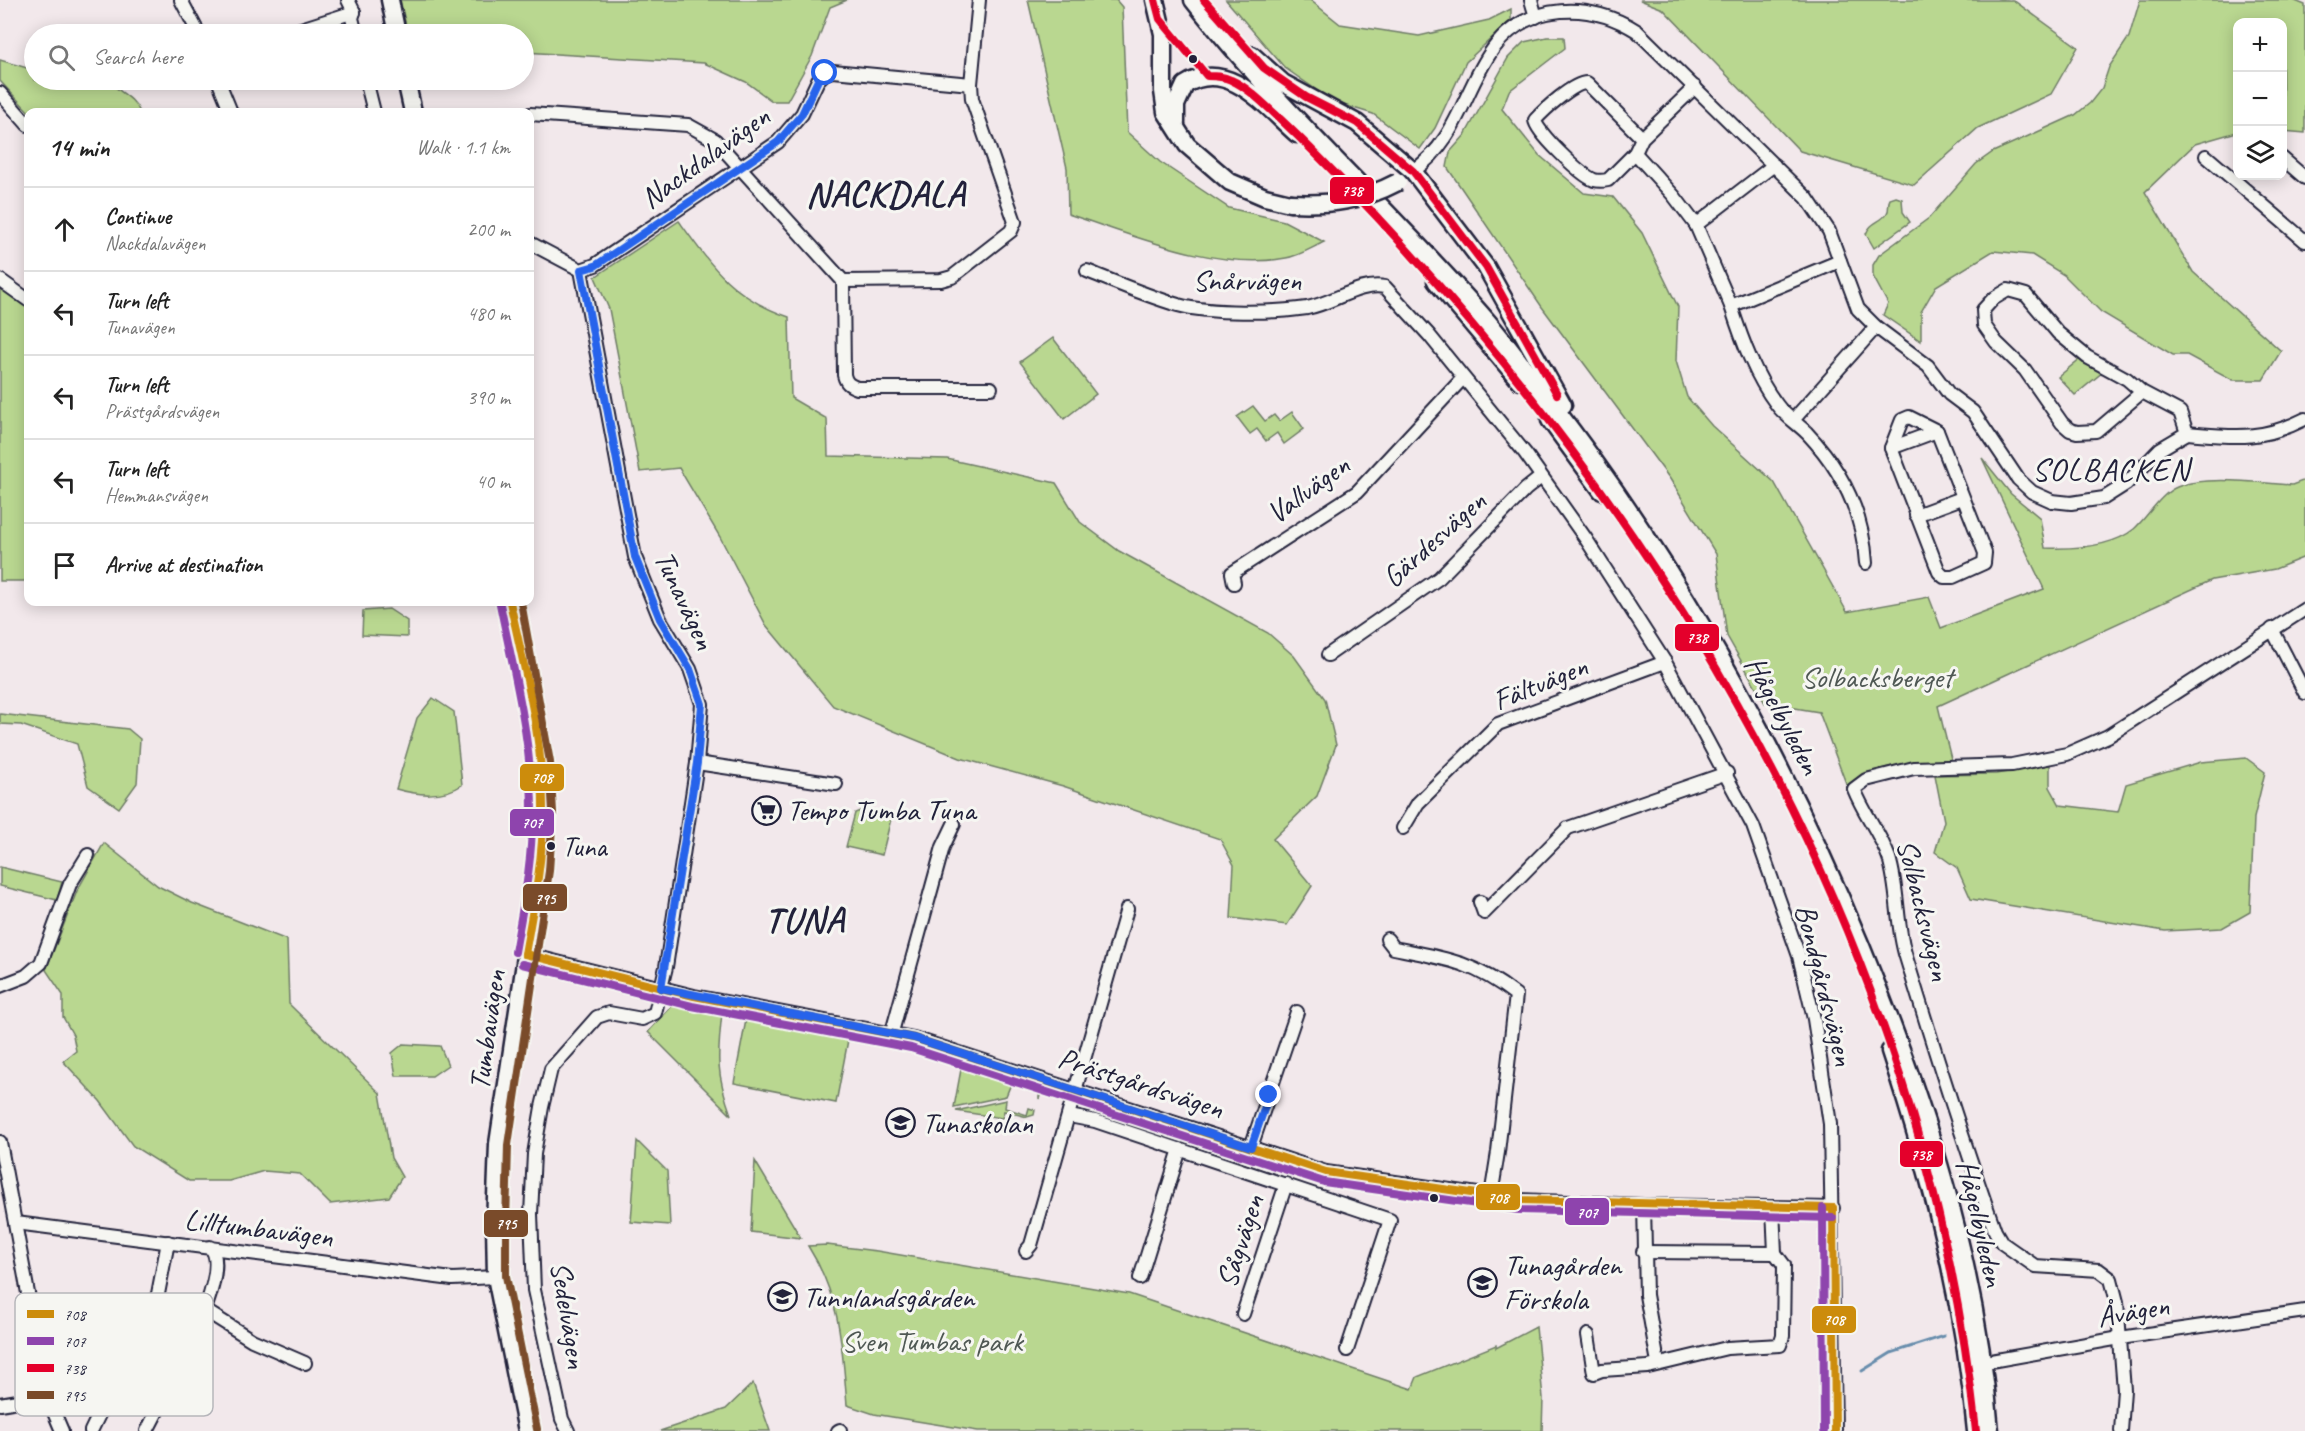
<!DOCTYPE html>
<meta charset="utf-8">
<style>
body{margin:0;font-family:Caveat,sans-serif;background:#f6f6f6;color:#222}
.controls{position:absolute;right:18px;top:18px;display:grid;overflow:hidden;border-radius:12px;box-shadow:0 3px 15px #0003}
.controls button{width:54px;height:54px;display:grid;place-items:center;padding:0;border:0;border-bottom:2px solid #e0e0e0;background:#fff;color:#222;font:30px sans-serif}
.stop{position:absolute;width:18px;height:18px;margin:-14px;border:4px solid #2563eb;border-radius:50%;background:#fff}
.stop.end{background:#2563eb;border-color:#fff;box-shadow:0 2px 6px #0008}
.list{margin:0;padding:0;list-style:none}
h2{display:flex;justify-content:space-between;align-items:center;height:78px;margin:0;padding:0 24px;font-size:26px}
h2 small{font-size:20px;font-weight:400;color:#767676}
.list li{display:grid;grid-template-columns:39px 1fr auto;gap:18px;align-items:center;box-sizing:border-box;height:84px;padding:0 24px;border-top:2px solid #e0e0e0}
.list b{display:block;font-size:22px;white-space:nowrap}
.list p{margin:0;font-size:20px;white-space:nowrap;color:#767676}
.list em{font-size:20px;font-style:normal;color:#767676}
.icon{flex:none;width:33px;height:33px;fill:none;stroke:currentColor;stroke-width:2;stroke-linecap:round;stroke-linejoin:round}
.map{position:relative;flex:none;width:2305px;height:1431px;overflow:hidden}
.search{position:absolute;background:#fff;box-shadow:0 3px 15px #0003;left:24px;top:24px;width:510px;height:66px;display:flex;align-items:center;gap:15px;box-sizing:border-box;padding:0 21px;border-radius:33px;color:#767676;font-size:22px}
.panel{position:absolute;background:#fff;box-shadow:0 3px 15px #0003;left:24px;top:108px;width:510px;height:498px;border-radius:12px}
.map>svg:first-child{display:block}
.green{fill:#b9d790;stroke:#6e7c66;stroke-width:1.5}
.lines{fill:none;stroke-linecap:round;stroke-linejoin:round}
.stream{stroke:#688dac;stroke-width:3}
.street-casing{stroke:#22223b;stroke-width:16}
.secondary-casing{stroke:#22223b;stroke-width:21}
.street{stroke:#f6f6f2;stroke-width:12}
.secondary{stroke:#f6f6f2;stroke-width:16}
.secondary-bridge-casing{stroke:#22223b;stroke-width:21;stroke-linecap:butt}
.secondary-bridge{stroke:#f6f6f2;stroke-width:16}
.bus-1-casing{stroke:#f6f6f2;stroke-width:12}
.bus-2-casing{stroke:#f6f6f2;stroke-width:12}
.bus-3-casing{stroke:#f6f6f2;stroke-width:12}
.bus-4-casing{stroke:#f6f6f2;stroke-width:12}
.bus-1{stroke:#cc8c0c;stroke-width:8}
.bus-2{stroke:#8e44ad;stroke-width:8}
.bus-3{stroke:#e4002b;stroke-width:8}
.bus-4{stroke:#7a4b2a;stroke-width:8}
.route{stroke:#2563eb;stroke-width:8}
.bus-dot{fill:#22223b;stroke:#f6f6f2;stroke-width:2}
.labels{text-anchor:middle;stroke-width:6;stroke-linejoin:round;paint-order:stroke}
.bus-label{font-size:28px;fill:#22223b;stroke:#f6f6f2;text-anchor:start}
.street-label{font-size:30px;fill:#22223b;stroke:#f6f6f2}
.park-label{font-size:30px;fill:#4f5854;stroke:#f6f6f2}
.poi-label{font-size:30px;fill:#22223b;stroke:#f6f6f2;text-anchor:start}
.neighbourhood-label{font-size:32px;letter-spacing:1.5px;fill:#22223b;stroke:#f6f6f2}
.district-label{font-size:36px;font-weight:bold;letter-spacing:1.5px;fill:#22223b;stroke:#f6f6f2}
.key{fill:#f6f6f2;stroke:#b6b6bb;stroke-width:1.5}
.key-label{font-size:16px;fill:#22223b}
.line-badge{stroke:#f6f6f2;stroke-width:2}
.badge-label{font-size:16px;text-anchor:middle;font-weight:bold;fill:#fff}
</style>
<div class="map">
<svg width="2305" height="1431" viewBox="0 0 2305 1431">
<rect width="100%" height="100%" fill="#f2e8eb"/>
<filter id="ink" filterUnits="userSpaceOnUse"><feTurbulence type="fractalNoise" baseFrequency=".0167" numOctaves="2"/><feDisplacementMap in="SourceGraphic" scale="12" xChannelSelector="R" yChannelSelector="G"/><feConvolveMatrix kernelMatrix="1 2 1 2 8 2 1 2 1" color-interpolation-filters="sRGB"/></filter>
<g filter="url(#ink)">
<g class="green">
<path d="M400,0H847L830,7L812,56L787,101H772L746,82L704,63L524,52V34H408Z"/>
<path d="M1028,0H1116L1122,7L1127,132L1160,162L1229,208L1284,221L1324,242C1313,247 1299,256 1286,258C1216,271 1135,236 1068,214L1067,168Z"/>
<path d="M1226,0H1310L1340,24L1419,36L1489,20L1511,9V20L1466,62L1435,128L1420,149L1373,114L1334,102L1285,68Z"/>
<path d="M1640,0H2013L2078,47L2051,94L1978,128L1914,185L1800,151L1663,9Z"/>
<path d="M2140,0H2293L2305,5V133L2283,131L2282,22H2238L2237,132L2195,144L2145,192L2193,272L2281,351L2263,380H2233L2187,355H2173L2101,312L2064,275L2032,255L1993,251L1936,286L1921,312V341L1883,315L1888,304L1873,276V265L1879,255L1929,218L1976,164L1993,152L2075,115L2090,103L2102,88L2109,67L2129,37Z"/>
<path d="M1547,37H1564L1565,48L1509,91L1502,109L1539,155L1584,193L1613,197L1642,233L1678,307L1676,361L1687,397L1712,426L1774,482L1847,612L1929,597L1941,628L2044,589L1982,458L2011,494L2040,518L2045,548C2072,549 2111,548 2134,529C2147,518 2160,494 2177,487C2206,475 2260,483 2292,485L2305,480V557L2275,569L2212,580L1938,706L1952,763C1918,762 1873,763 1847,786L1819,712L1765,703L1727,636L1716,554L1670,479L1542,307L1447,167L1450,152L1465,135L1508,58L1524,42Z"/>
<path d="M0,60L34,70V80H110C114,91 132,94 140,112H29L0,81Z"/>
<path d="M1896,197L1902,199L1903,212L1910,222L1874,248L1866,234C1870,222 1882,222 1887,213C1890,209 1887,204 1890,199Z"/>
<path d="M679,221C712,267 733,298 789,317L791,398L827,419L828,456L947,459L1056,483L1080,522L1119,551L1268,633L1294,656L1325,699L1336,745L1317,796L1273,839L1312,886L1287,925L1231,918L1234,865L1220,839L1063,786L960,758L833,706L766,625L720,537L679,468L640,472L609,309L595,277Z"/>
<path d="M0,288L28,307V578L24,581H0Z"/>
<path d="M1053,338L1096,394L1064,419L1020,362Z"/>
<path d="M2081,358L2104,371L2075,395L2058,377Z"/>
<path d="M1253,406L1265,421L1274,415L1279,421L1292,412L1304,429L1284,444L1277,433L1266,441L1257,429L1250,434L1237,417Z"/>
<path d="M389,609L407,621V637L362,635L363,611Z"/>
<path d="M433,698L454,712L462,785C443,798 416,795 396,789L417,718Z"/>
<path d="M0,714L128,729L140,739L137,783L119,808L88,786L77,744L21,725L0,724Z"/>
<path d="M2246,758L2265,772L2254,818L2250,912L2222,928L2165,931L1971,899L1957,868L1935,852L1944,821L1935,775L1996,774L2050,765V787L2060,805L2118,812L2126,784L2201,762Z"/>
<path d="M860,811L892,815L882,855L846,847L855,813Z"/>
<path d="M104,843L158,886L192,903L287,940L289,1004L380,1093L391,1158L402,1177L389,1197L330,1204L300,1174L264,1171L229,1181H189L133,1146L100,1101L63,1061L76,1051L73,1035L63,1017V995L46,970L77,891Z"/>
<path d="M0,867L62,882L57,900L0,886Z"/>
<path d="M673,1005L722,1013C717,1057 716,1073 731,1115L648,1032Z"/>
<path d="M746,1020L848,1040L836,1103L734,1083Z"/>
<path d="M403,1044L440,1046L448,1065L432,1076H396L392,1053Z"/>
<path d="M962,1064L1043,1088L1039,1099V1091L1011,1084L1006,1096L954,1107Z"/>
<path d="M1006,1100L1005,1108L1027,1115L1029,1108L1035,1110L1034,1115L1027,1117L1004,1111L1002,1118L956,1111Z"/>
<path d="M637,1141L667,1171L670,1225L631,1222Z"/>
<path d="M755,1161L801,1238L751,1232Z"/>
<path d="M827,1245L877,1251L1129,1294L1412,1389L1417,1377L1496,1345V1348L1536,1327L1543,1398L1542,1431H978L874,1414L847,1405C842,1346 841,1298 808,1246Z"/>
<path d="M753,1383L770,1431H660L726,1409Z"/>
</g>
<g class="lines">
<path class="stream" d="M1862,1371L1891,1353L1944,1336"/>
<defs>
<g id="street">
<path d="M181,0L199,34"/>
<path d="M348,0L354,12L352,18L356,34"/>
<path d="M1531,0L1536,17"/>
<path d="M285,34L354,12"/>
<path d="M218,80L231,112"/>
<path d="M366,80L374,112"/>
<path d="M0,93L28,125"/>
<path d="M530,114L688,125L715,140L843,281L941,280L952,277L1011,231L1015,222L972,99L971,84L979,0"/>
<path d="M1642,138L1635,153L1608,180C1603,181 1598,181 1594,180C1581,175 1536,132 1535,120C1544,110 1574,82 1587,83L1642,138L1695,87"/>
<path d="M1635,153L1674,196L1696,225L1731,306"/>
<path d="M2206,156L2305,241"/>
<path d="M2282,158L2305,178"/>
<path d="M1413,171C1457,142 1464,89 1493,49C1528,1 1591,2 1637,31L1807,198L1829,231L1858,309L1876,327L1928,366L1949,394L1973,412L2018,479L2032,492L2052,501L2071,503L2104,498L2126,484L2160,449L2187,433L2180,412L2142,392L2096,431L2077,432L2070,430L2062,423L2025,370L1996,342L1984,325L1983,310L1993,299L2008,290L2026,295L2058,333L2087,357L2127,379L2142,392"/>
<path d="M1696,225L1774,165"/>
<path d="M530,243L581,270L595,265L778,142L802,114L818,80L825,73L833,71L971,84"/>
<path d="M1840,261L1731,306C1742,340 1755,376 1777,405C1784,415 1798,424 1807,433C1842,470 1863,512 1866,563"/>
<path d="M1087,271C1117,283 1147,296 1178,305C1211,314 1273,313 1307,308C1334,303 1359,282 1385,287L1429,335L1525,453L1586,539L1665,662L1753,826L1799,956L1814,1019L1830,1124L1835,1431"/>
<path d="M0,280L28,300"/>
<path d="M843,281L844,375C846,383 849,385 857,388H991"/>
<path d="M1909,417L1937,431L1985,553L1984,563L1953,577H1944L1939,572L1891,448L1902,420Z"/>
<path d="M1794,419L1876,327"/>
<path d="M2187,433C2234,437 2262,441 2305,419"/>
<path d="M1891,448L1937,431"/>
<path d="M1916,515L1962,498"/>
<path d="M1234,583L1232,573L1357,492L1463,378"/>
<path d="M2272,629L2305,693"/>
<path d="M1328,655L1439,578L1526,489L1541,477"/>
<path d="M697,763L836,784"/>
<path d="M1403,828L1418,803L1498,724L1665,662"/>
<path d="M1480,902L1484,913L1568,828L1727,773"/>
<path d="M1387,939L1394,948C1445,958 1474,962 1516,995L1498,1152L1491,1196"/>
<path d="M525,954L694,996L914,1038L1326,1172L1519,1200L1644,1205L1833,1208"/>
<path d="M0,986L26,976L41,963L70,884L88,855"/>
<path d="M892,1032L943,847L954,824"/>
<path d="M1069,1116L1095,1121L1390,1220L1347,1350"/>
<path d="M0,1142L47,1396L62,1431"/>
<path d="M1251,1147L1297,1012"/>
<path d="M1644,1205L1646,1295L1658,1363"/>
<path d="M16,1223L452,1279L496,1277"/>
<path d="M1026,1251L1031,1245L1127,909"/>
<path d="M1643,1252L1775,1253"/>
<path d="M1140,1278L1180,1149"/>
<path d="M206,1311L252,1340L305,1363"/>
<path d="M1243,1314L1286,1184"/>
<path d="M1588,1335L1594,1373L1602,1370L1648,1367L1727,1348L1780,1345L1783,1336L1784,1265L1775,1253L1773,1208"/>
<path d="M1974,1364L2120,1338L2305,1311"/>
<path d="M0,1404L47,1396"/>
<path d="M91,1431L158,1294L168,1242"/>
<path d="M147,1431C162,1400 236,1272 210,1247"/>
<path d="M568,1431L562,1419L534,1290L531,1214L534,1154L542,1107L551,1069L597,1017L609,1013L642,1019L655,1013L666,967L697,763L702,704L690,669L660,619L635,557L581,270"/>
<path d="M838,1431L840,1430"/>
<path d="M2121,1431L2124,1390L2117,1302L2111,1279L2099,1270L2035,1266L2002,1243L1995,1231C1963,1141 1934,1049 1906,957C1896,926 1899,890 1889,858C1880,833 1864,814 1854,789L1866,780L1914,768L2012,765L2067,754L2108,736L2305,609"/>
</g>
<g id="secondary">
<path d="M390,0L397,34"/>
<path d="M1155,0L1163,34V91L1166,112L1187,145L1230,182L1265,197L1290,203"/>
<path d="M1193,0C1283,115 1393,212 1488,322C1510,348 1529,375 1550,402C1680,570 1780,750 1861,946C1925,1102 1977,1263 1990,1431"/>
<path d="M1252,55L1283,83L1357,123L1413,171L1486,267L1563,405"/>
<path d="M406,80L413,112"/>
<path d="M1176,123V105L1185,85C1228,57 1267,108 1297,134"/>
<path d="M1436,281L1520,381"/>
<path d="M1550,420L1602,491"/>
<path d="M510,602L540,764L543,813L539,869L498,1144L495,1224L496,1277L527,1431"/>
<path d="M1890,1051C1931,1176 1964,1300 1976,1431"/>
</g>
</defs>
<use href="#street" class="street-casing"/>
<use href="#secondary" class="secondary-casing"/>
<use href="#street" class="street"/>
<use href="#secondary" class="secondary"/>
<defs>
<path id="secondary-bridge" d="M1290,203C1330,205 1362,201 1398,182"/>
</defs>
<use href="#secondary-bridge" class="secondary-bridge-casing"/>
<use href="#secondary-bridge" class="secondary-bridge"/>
<defs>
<g id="bus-1">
<path d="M510,602C525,672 544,742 543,814C543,861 533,908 525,954"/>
<path d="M525,954L694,996L914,1038L1326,1172L1519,1200L1833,1208"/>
<path d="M1833,1208L1835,1431"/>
</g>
<g id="bus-2">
<path d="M500,604C514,673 532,741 532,812C533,859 523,906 515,952"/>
<path d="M522,964L692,1006L911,1048L1324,1182L1519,1210L1833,1218"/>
<path d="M1823,1208L1824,1431"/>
</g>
<g id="bus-3">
<path d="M1155,0L1160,19L1207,76C1215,76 1223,76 1231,80C1247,87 1262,102 1275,114C1310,147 1344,182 1377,217C1691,554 1926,967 1976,1431"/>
<path d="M1204,0L1264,68L1306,97L1357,123L1413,171L1486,267L1557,394"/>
</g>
<path id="bus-4" d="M521,602L550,762L553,812L549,871L508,1145L506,1224V1276L537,1429"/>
</defs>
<use href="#bus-1" class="bus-1-casing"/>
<use href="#bus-2" class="bus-2-casing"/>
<use href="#bus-3" class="bus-3-casing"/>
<use href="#bus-4" class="bus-4-casing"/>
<use href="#bus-1" class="bus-1"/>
<use href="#bus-2" class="bus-2"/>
<use href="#bus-3" class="bus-3"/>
<use href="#bus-4" class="bus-4"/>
</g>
</g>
<g class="lines" filter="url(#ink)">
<path class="route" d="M825,73L818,80L802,114L778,142L595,266L581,270L635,557L660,619L690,669L702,704L697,763L661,988L914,1038L1251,1147L1269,1095"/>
</g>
<defs>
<symbol id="supermarket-ring" viewBox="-11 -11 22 22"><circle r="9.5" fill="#f6f6f2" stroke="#22223b" stroke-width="1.5"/><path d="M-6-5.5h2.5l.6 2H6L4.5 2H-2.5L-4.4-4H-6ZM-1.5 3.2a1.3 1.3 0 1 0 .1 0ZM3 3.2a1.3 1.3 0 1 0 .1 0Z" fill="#22223b"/></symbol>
<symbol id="school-ring" viewBox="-11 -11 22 22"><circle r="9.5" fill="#f6f6f2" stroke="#22223b" stroke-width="1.5"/><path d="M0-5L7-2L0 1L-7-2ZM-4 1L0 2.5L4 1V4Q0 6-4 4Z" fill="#22223b"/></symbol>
</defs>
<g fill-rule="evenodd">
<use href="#supermarket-ring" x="750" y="794" width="33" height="33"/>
<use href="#school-ring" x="884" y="1106" width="33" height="33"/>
<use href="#school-ring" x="1466" y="1266" width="33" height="33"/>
<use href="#school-ring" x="766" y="1280" width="33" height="33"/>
</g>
<g class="bus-dot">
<circle cx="1193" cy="59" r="5"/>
<circle cx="551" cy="846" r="5"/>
<circle cx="1434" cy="1198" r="5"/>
</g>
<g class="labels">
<g class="bus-label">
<text x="562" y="856">Tuna</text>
</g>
<g class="street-label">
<text transform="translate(705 157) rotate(-36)" y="10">Nackdalavägen</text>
<text x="1247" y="290">Snårvägen</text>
<text transform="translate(1308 489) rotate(-36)" y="10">Vallvägen</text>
<text transform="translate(1434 539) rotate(-42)" y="10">Gärdesvägen</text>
<text transform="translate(685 600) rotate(65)" y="10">Tunavägen</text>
<text transform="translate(1540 683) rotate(-22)" y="10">Fältvägen</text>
<text transform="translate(1783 715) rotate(62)" y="10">Hågelbyleden</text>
<text transform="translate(1924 910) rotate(76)" y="10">Solbacksvägen</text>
<text transform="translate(1825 985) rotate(76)" y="10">Bondgårdsvägen</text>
<text transform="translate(487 1030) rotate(-82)" y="10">Tumbavägen</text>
<text transform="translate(1141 1083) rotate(18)" y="10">Prästgårdsvägen</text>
<text transform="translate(1981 1223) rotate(77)" y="10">Hågelbyleden</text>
<text transform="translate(259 1228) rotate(7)" y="10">Lilltumbavägen</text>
<text transform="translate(1240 1241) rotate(-72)" y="10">Sågvägen</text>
<text transform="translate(2133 1311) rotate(-10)" y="10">Åvägen</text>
<text transform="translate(569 1315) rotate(81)" y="10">Sedelvägen</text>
</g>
<g class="park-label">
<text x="1877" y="687">Solbacksberget</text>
<text x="932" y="1351">Sven Tumbas park</text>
</g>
<g class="poi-label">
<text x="787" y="820">Tempo Tumba Tuna</text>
<text x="922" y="1133">Tunaskolan</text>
<text x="1504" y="1275">Tunagården<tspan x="1504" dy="34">Förskola</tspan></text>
<text x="803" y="1307">Tunnlandsgården</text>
</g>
<g class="neighbourhood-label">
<text x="2111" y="480">SOLBACKEN</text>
</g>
<g class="district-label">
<text x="886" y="206">NACKDALA</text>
<text x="805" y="932">TUNA</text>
</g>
</g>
<rect x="15" y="1293" width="198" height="123" rx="9" class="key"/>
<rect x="27" y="1310" width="27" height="8" fill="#cc8c0c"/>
<rect x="27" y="1337" width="27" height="8" fill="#8e44ad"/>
<rect x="27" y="1364" width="27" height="8" fill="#e4002b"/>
<rect x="27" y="1391" width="27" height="8" fill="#7a4b2a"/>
<g class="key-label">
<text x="64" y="1320">708</text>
<text x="64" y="1347">707</text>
<text x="64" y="1374">738</text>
<text x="64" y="1401">795</text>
</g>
<g class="line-badge">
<rect x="1329" y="176" width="46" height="29" rx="6" fill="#e4002b"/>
<rect x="1674" y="623" width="46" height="29" rx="6" fill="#e4002b"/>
<rect x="519" y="763" width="46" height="29" rx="6" fill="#cc8c0c"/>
<rect x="509" y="808" width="46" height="29" rx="6" fill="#8e44ad"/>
<rect x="522" y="883" width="46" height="29" rx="6" fill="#7a4b2a"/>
<rect x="1899" y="1140" width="45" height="28" rx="6" fill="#e4002b"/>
<rect x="1475" y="1183" width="46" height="28" rx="6" fill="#cc8c0c"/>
<rect x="1564" y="1197" width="46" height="29" rx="6" fill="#8e44ad"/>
<rect x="483" y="1209" width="46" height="29" rx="6" fill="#7a4b2a"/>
<rect x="1811" y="1305" width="46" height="29" rx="6" fill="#cc8c0c"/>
</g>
<g class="badge-label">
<text x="1352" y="196">738</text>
<text x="1697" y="643">738</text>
<text x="542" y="783">708</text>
<text x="532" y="828">707</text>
<text x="545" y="904">795</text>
<text x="1921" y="1160">738</text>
<text x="1498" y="1203">708</text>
<text x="1587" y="1218">707</text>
<text x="506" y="1229">795</text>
<text x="1834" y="1325">708</text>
</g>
</svg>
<div class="controls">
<button>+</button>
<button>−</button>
<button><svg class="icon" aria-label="layers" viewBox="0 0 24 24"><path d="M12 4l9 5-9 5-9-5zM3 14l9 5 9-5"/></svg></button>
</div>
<div class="stop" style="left:825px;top:73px"></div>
<div class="stop end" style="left:1269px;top:1095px"></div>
<div class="search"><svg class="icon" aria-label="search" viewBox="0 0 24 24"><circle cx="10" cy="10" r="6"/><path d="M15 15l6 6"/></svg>Search here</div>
<section class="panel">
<h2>14 min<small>Walk · 1.1 km</small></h2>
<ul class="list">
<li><svg class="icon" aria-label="ahead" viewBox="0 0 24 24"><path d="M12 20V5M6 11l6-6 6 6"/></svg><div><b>Continue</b><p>Nackdalavägen</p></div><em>200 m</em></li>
<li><svg class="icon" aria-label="left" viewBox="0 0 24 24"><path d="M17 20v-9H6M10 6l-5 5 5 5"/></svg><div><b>Turn left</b><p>Tunavägen</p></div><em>480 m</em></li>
<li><svg class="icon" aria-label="left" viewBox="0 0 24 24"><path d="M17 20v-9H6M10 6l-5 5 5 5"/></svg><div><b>Turn left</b><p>Prästgårdsvägen</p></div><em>390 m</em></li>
<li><svg class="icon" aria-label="left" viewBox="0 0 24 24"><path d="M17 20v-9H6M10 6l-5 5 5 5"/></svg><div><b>Turn left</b><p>Hemmansvägen</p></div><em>40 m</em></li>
<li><svg class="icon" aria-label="arrive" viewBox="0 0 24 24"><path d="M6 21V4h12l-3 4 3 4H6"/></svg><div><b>Arrive at destination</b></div></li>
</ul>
</section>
</div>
